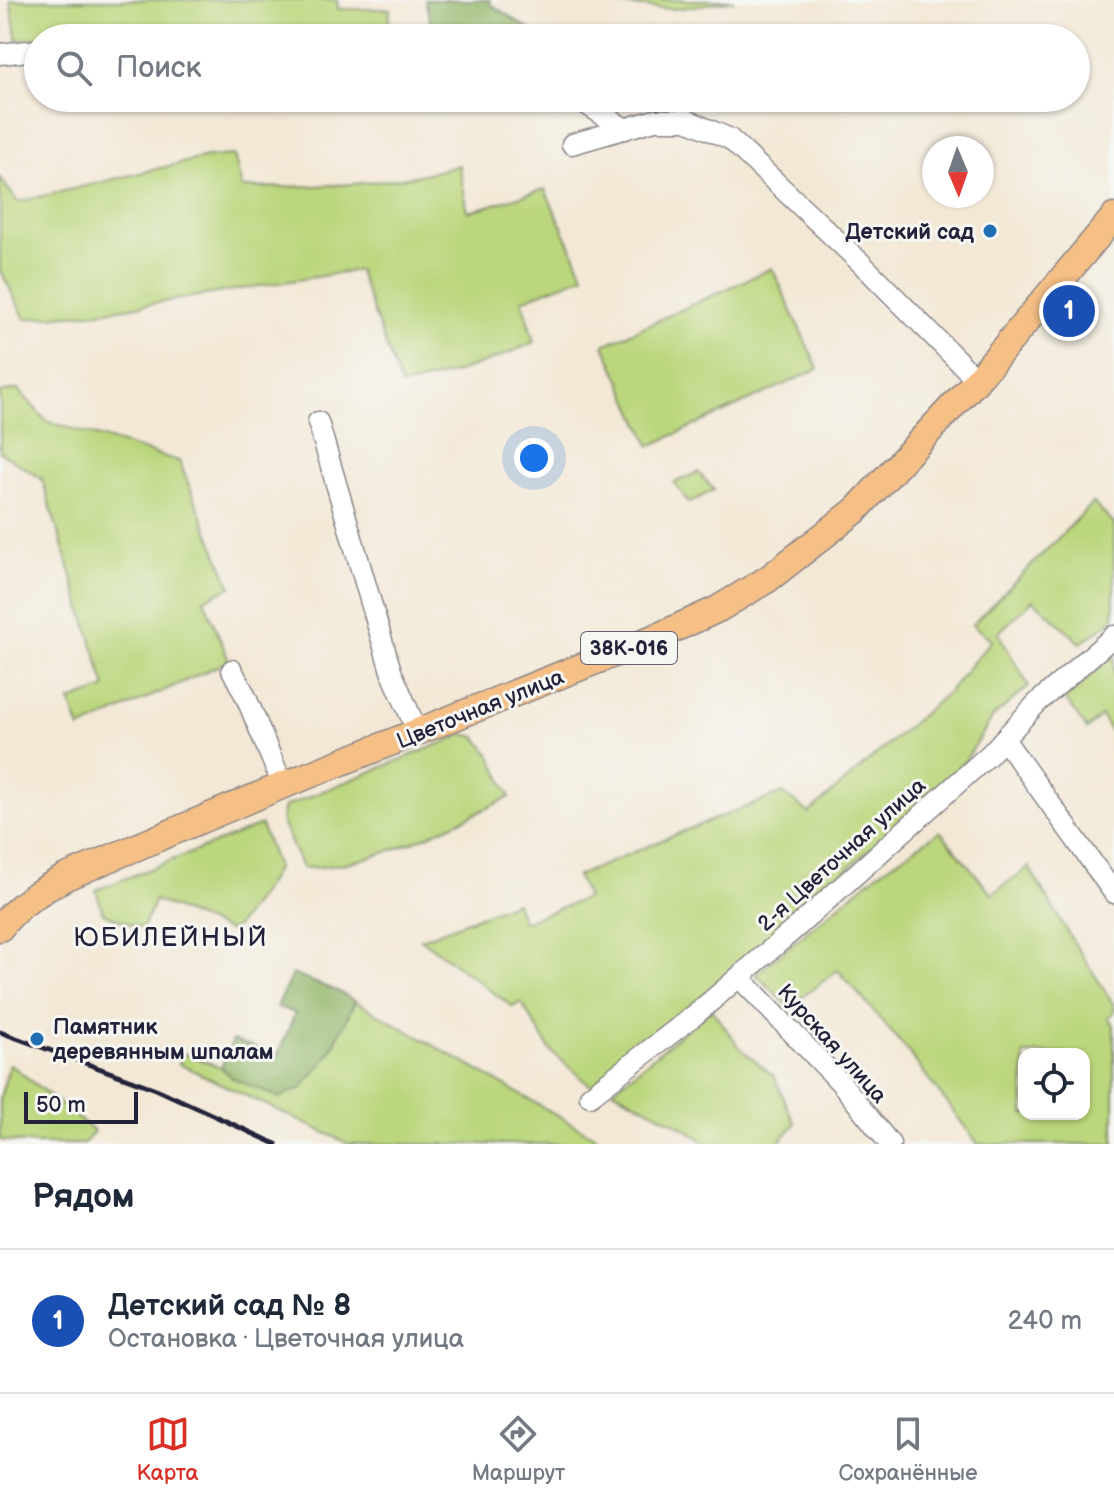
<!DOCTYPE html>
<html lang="ru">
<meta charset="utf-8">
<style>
body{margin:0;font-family:"Balsamiq Sans",sans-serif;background:#f6f6f7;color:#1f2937}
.controls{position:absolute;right:24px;bottom:24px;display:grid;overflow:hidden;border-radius:16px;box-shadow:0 2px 6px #0004}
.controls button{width:72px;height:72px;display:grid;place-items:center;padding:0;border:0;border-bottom:2px solid #e0e1e3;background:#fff;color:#1f2937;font:40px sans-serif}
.compass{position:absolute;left:922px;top:136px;width:72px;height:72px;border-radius:50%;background:#fff;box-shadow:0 2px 6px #0004;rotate:178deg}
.scale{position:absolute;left:24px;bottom:20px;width:114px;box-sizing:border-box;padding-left:8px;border:4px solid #22223b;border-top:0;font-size:22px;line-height:28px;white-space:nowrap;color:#22223b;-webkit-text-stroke:6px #f6f6f2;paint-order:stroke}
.you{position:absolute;left:534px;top:458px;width:28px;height:28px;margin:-20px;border:6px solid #fff;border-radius:50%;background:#1a73e8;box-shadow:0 0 0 12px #1a73e833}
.badge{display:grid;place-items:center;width:52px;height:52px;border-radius:50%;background:#d93025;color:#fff;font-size:26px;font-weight:700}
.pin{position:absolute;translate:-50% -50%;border:4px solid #fff;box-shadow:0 2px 8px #0006}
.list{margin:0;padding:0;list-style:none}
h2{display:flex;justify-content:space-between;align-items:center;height:104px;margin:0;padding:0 32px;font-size:34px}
h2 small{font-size:26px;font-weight:400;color:#747a83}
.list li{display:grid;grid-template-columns:52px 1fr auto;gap:24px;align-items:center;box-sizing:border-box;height:144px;padding:0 32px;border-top:2px solid #e0e1e3}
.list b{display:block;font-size:30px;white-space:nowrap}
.list p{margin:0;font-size:26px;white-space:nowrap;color:#747a83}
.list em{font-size:26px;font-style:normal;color:#747a83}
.icon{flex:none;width:44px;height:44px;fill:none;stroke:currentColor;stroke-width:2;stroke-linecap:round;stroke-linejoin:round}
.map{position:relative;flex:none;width:1114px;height:1144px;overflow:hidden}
.search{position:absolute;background:#fff;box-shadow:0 2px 6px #0004;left:24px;right:24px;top:24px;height:88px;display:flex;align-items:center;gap:20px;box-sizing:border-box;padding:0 28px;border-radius:44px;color:#747a83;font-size:30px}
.sheet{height:248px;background:#fff}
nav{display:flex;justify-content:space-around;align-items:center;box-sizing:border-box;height:112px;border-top:2px solid #e0e1e3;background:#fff;font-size:22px;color:#747a83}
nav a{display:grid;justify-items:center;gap:4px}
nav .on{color:#d93025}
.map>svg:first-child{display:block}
.green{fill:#bbd67b;stroke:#6e7c5b;stroke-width:2;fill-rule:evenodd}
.forest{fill:#94b76b;stroke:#5b6c53;stroke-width:2}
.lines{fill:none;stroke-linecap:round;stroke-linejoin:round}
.minor-casing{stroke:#8a8588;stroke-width:23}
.major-casing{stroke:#8a8588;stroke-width:29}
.minor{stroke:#fff;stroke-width:20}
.major{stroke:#f5bf86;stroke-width:26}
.rail{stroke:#22223b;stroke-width:5}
.poi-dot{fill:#1f6fb2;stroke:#f6f6f2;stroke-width:3}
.labels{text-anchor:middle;stroke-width:6;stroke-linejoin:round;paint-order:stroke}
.shield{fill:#f6f6f2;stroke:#626272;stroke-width:2}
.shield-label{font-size:20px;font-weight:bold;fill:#22223b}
.poi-label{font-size:22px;font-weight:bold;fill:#22223b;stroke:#f6f6f2;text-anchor:end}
.street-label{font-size:22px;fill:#22223b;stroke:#f6f6f2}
.quarter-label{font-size:26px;letter-spacing:2px;fill:#22223b;stroke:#f6f6f2}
</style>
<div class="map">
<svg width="1114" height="1144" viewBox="0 0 1114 1144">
<rect width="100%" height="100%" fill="#f6f6f2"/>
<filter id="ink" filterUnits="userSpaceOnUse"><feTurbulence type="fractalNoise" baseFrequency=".0125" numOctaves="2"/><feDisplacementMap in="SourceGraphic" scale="16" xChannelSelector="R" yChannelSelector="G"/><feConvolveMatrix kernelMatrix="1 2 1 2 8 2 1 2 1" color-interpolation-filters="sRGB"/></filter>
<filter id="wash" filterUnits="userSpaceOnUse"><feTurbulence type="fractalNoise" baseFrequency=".006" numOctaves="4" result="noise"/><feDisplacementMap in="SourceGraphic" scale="32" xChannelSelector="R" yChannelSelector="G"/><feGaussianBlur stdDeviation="1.8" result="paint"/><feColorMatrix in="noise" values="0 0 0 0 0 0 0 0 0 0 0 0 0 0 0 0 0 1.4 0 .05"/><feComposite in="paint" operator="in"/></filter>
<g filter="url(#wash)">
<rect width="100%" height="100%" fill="#f3e8d5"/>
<g class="green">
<path d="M10,0H337L338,9H390L387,38H89L81,34L17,40Z"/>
<path d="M607,0H735L674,9L615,5Z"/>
<path d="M234,155L242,188C315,186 388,187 459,165L468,212L545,189L584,276L522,300L534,342C492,362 447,377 401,386L358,270L101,312L25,319L2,273H0V178L18,202L207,157Z"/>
<path d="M772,268L818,369L650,446L604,345Z"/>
<path d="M18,389L46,421L179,461L231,587L204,599L229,661L80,729L70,701L106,688L42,479L0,452V393Z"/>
<path d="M698,472L714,490L689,503L674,483Z"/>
<path d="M1093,503L1114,524V619L1081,643L1033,600L998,633L1029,686L993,717L965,761L912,812L708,991L591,1086L551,1051L521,1002L513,1007L421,939L516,902L523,922L587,898L577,876L684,831L783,793L809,813L949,691L992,640L972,625Z"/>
<path d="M1114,654V736L1101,716L1087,729L1065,699Z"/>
<path d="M464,734L476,737L490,754L510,797C447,827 372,868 302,868L281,820L284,807Z"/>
<path d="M261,825L277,867L268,884L236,927L229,931L155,900L142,929L103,913L96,890Z"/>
<path d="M940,831L992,894L1029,867L1071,938L1114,1005V1013L1108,1017L1114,1025V1144H978L905,1048L838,970L789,1007L756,974L877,874ZM1024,1054H1084V1114H1024Z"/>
<path d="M355,1001L608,1144H349L179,1064L183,1053L221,1067L232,1078L329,1055Z"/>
<path d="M711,1009L742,1050L774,1076L795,1124L777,1144H708L679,1125L613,1090Z"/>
<path d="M10,1064L94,1131L84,1144H36L0,1140V1097Z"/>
</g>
<g class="forest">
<path d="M425,0H490L489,3L543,38H450L430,21Z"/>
<path d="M292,974L337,991L355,1001L329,1055L302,1088L279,1098L232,1078L221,1067L233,1040L278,1055L295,1013L277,1007Z"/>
</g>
</g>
<g filter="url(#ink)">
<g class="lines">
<defs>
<g id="minor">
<path d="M0,54L38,50"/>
<path d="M573,98L583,102L625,129"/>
<path d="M572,144L655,120H687L730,139L861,263L977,380"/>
<path d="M318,422L391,671L418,733"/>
<path d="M232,670L246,697L283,786"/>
<path d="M1004,739L1114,893"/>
<path d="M739,977L841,1083L890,1144"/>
<path d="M590,1096L696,1014L798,926L990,754L1038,702L1114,636"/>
</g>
<path id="major" d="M0,928C18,904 41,891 66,877L274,789L661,635L718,609L768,579L856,510L977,380L1114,217"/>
</defs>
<use href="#minor" class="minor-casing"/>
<use href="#major" class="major-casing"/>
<use href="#minor" class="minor"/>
<use href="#major" class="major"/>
<path class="rail" d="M0,1032L156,1089L276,1144"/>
</g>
</g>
<g class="poi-dot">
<circle cx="990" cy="231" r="8"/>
<circle cx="37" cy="1039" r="8"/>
</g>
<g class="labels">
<rect class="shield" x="581" y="632" width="96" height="32" rx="6"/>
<g class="shield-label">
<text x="629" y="655">38К-016</text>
</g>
<g class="poi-label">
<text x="974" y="239">Детский сад</text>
<text x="53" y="1034" text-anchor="start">Памятник<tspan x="53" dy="25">деревянным шпалам</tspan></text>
</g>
<g class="street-label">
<text transform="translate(480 708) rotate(-22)" y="8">Цветочная улица</text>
<text transform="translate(841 854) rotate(-42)" y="8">2-я Цветочная улица</text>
<text transform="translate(833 1043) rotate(48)" y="8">Курская улица</text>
</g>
<g class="quarter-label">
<text x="171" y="946">ЮБИЛЕЙНЫЙ</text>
</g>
</g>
</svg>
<div class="controls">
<button><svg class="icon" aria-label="locate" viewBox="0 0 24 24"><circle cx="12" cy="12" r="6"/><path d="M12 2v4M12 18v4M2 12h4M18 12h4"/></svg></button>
</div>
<svg class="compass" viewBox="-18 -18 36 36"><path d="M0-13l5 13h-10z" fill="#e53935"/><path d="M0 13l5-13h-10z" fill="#747a83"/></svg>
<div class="scale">50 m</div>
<div class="you"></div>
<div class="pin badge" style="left:1069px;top:311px;background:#1a4fb4">1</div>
<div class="search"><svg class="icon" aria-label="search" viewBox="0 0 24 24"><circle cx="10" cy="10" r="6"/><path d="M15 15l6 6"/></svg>Поиск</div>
</div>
<section class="sheet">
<h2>Рядом<small></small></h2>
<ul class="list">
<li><span class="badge" style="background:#1a4fb4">1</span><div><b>Детский сад № 8</b><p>Остановка · Цветочная улица</p></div><em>240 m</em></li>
</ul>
</section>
<nav>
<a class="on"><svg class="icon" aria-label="map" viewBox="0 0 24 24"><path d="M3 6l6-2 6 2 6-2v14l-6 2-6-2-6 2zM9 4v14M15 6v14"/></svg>Карта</a>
<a><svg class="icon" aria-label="directions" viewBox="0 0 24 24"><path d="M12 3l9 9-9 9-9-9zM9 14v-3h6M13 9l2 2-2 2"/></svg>Маршрут</a>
<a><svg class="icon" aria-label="saved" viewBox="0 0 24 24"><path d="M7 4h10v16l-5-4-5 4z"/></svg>Сохранённые</a>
</nav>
